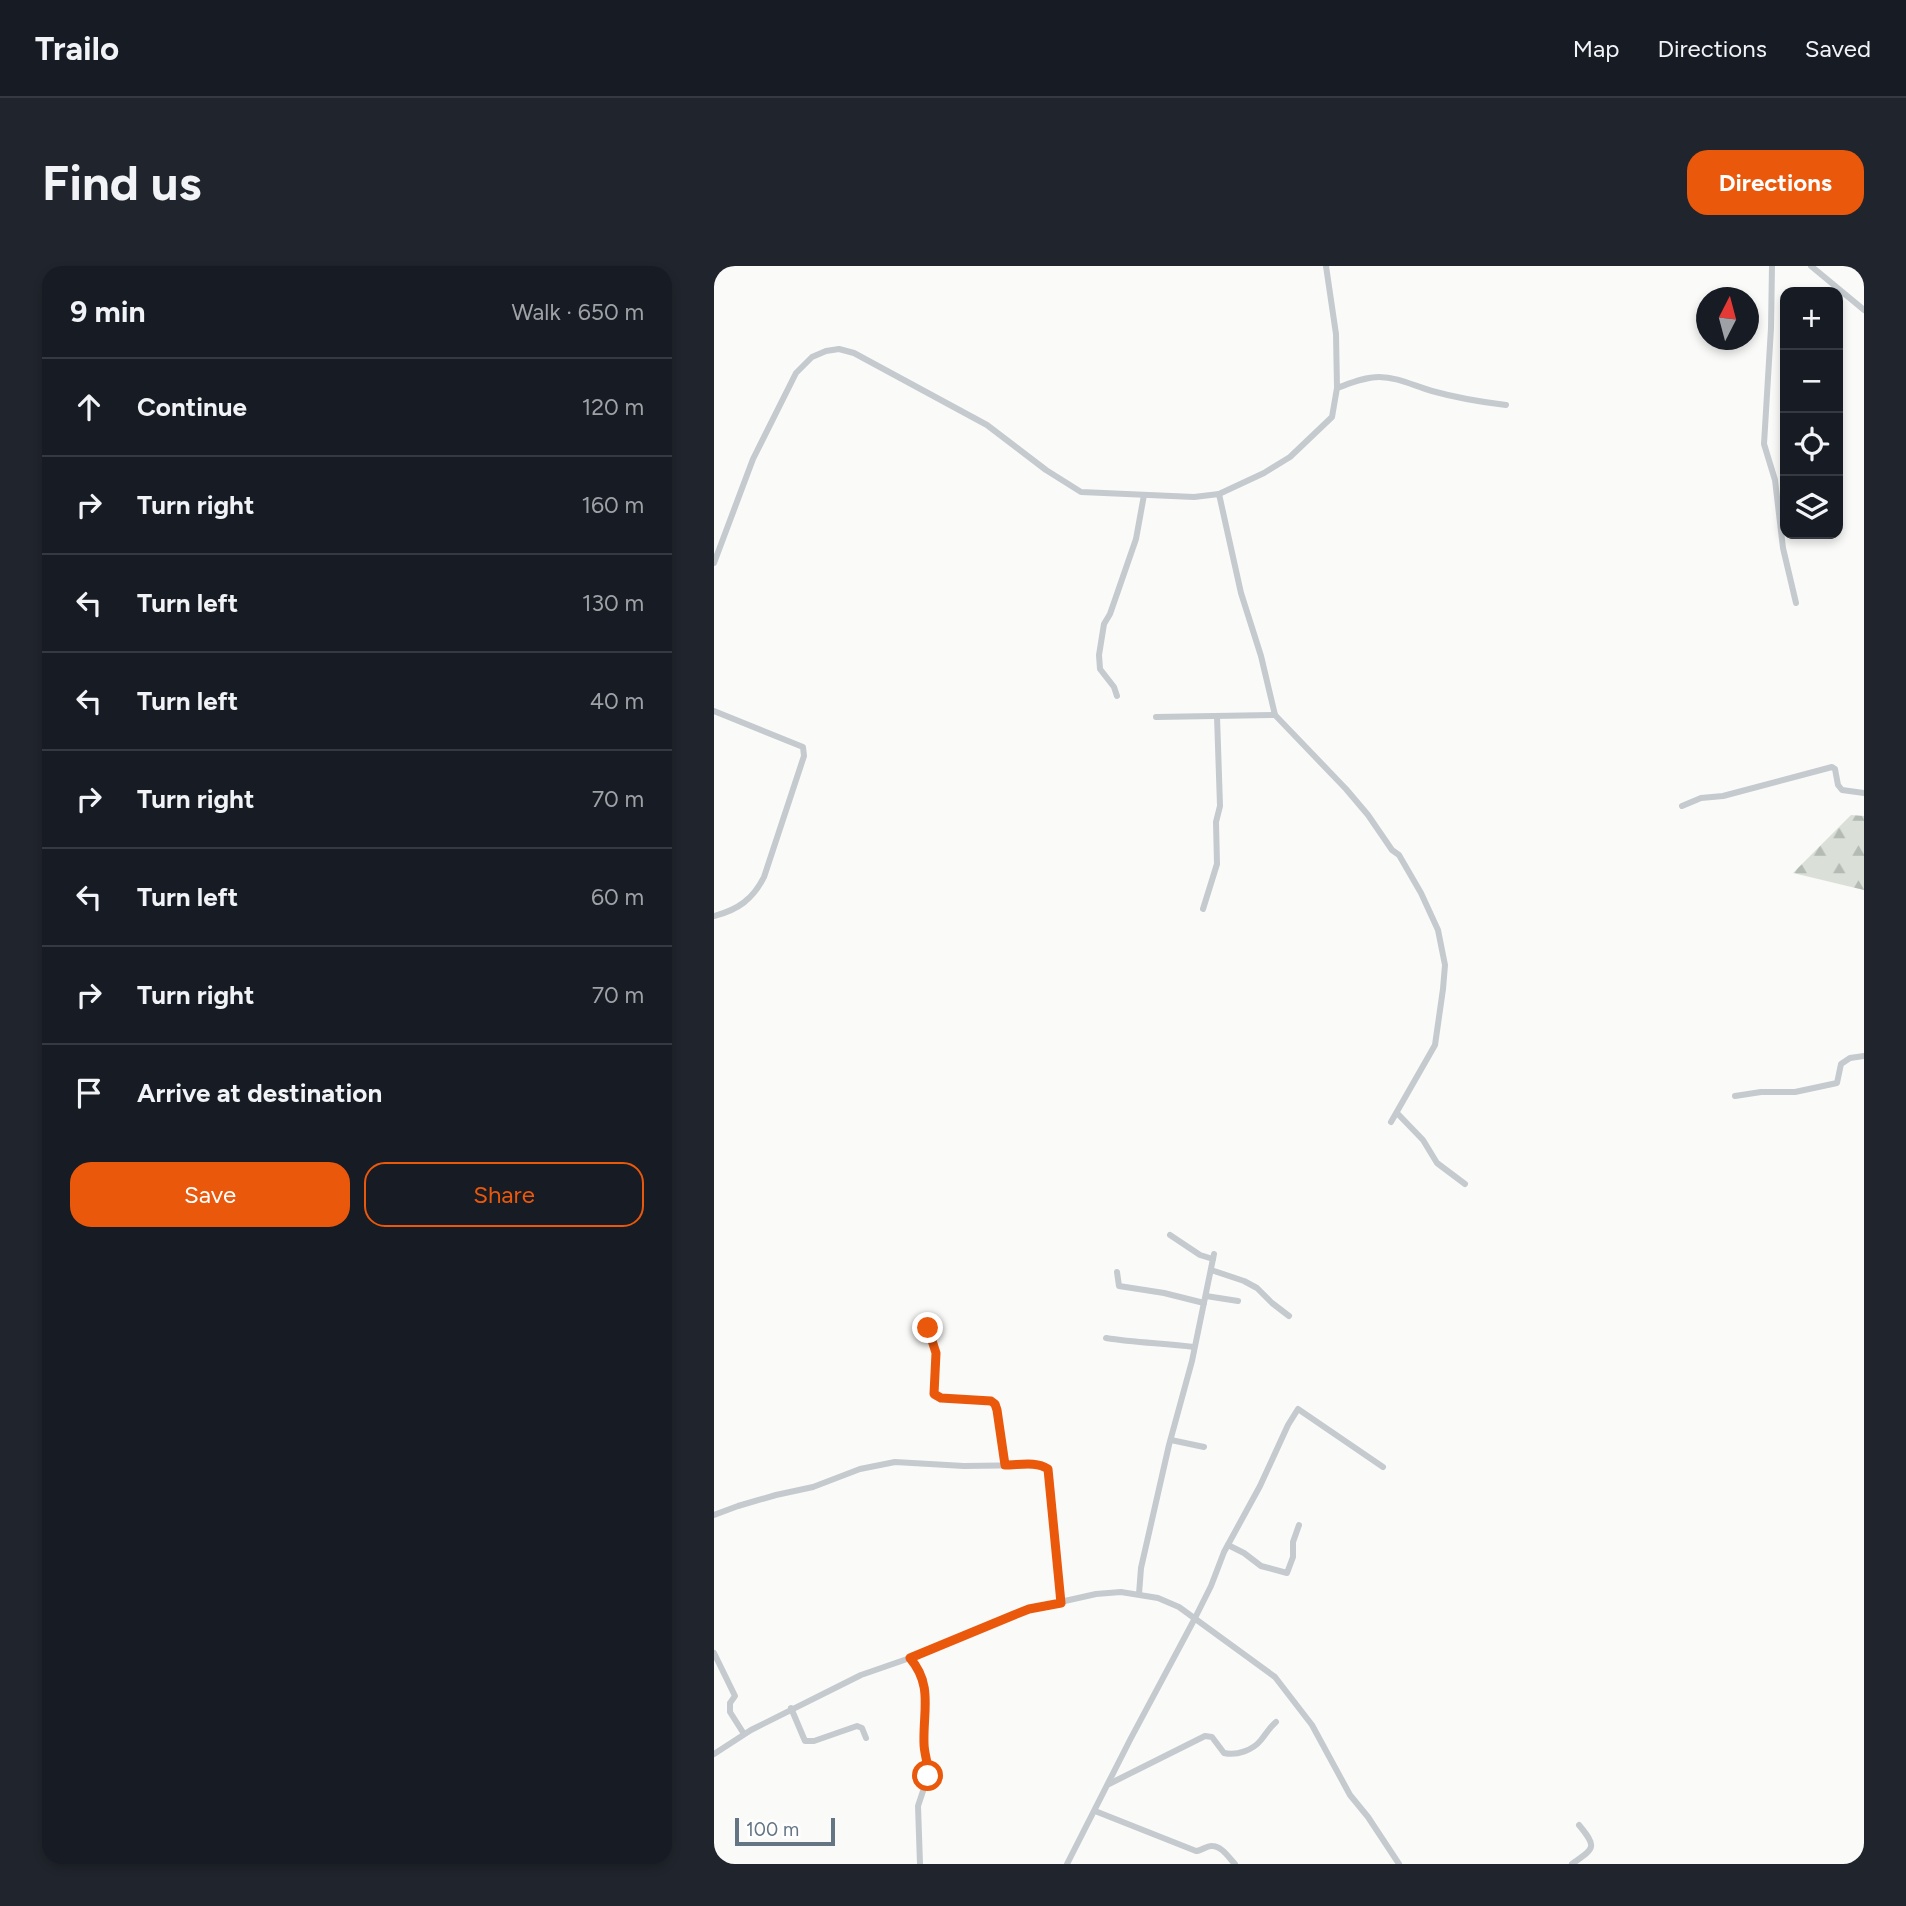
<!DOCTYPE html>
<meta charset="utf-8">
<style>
body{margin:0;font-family:Figtree,sans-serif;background:#20242c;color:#f1f3f6}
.controls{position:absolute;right:21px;top:21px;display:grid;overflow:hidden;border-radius:14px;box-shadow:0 4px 10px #0003}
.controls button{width:63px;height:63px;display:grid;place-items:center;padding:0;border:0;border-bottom:2px solid #363941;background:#171b24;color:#f1f3f6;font:35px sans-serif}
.compass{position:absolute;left:982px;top:21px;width:63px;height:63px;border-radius:50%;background:#171b24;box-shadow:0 4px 10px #0003;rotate:6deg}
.scale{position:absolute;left:21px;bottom:18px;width:100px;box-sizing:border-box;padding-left:7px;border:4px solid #647584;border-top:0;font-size:19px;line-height:24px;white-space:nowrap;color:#647584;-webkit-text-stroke:5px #fff;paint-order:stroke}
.stop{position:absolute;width:21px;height:21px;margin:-16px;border:5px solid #ea580c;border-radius:50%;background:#fff}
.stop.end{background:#ea580c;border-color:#fff;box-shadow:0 2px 7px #0008}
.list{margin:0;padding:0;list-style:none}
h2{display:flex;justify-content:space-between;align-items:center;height:91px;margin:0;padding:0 28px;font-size:30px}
h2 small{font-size:23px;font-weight:400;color:#9ea1a6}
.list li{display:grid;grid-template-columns:46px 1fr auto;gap:21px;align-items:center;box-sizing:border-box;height:98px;padding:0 28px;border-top:2px solid #363941}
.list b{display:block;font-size:26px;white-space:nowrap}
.list em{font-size:23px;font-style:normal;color:#9ea1a6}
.actions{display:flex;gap:14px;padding:21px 28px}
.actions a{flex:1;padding:16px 0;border:2px solid #ea580c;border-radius:21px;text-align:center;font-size:24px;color:#ea580c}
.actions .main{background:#ea580c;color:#fff}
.icon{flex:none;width:38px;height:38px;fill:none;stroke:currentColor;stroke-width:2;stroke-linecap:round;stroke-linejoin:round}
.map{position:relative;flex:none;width:1150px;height:1598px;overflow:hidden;border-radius:21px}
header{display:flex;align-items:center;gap:42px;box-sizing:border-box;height:98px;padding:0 35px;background:#171b24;border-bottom:2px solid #363941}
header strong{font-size:33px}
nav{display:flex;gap:38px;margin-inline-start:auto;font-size:24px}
.intro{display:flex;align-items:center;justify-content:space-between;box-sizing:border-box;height:168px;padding:0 42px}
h1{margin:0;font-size:49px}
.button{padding:18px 32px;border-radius:21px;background:#ea580c;color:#fff;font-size:24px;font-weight:700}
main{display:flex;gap:42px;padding:0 42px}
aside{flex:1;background:#171b24;border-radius:21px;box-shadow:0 4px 10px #0003}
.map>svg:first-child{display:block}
.forest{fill:url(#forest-firs)}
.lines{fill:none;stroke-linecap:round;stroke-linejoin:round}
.street{stroke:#c5cace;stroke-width:6}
.route{stroke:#ea580c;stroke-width:9}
</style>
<header>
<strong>Trailo</strong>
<nav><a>Map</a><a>Directions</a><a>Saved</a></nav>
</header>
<div class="intro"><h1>Find us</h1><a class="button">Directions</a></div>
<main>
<aside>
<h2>9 min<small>Walk · 650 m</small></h2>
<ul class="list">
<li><svg class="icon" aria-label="ahead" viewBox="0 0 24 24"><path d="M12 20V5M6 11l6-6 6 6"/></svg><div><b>Continue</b></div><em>120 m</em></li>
<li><svg class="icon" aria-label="right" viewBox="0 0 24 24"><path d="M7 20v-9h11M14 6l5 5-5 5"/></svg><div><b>Turn right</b></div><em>160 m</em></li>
<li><svg class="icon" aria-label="left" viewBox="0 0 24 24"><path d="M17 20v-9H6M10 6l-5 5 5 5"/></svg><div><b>Turn left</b></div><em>130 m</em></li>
<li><svg class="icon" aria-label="left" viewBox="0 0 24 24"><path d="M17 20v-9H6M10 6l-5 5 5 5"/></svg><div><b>Turn left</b></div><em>40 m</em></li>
<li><svg class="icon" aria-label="right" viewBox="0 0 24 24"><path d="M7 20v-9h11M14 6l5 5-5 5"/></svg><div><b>Turn right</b></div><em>70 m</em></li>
<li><svg class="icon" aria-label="left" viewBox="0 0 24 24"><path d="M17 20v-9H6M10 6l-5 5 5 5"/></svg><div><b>Turn left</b></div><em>60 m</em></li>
<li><svg class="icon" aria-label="right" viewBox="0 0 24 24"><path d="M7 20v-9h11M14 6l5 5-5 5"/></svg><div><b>Turn right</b></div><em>70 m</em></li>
<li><svg class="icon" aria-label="arrive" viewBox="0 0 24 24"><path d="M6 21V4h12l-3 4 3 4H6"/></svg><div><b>Arrive at destination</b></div></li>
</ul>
<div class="actions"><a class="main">Save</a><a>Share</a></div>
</aside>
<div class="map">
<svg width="1150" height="1598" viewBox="0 0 1150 1598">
<defs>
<pattern id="forest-firs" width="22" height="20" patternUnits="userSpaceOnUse" patternTransform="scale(1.75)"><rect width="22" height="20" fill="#dae0d7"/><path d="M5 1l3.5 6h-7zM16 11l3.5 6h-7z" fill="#b4bab4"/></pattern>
</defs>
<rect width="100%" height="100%" fill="#fafaf8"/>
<path class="forest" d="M1137,549L1150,550V624L1079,607Z"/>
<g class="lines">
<g class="street">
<path d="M1058,0L1057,62L1050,178L1061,214L1069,282L1082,337"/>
<path d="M1097,0L1150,44"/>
<path d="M623,122C637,117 651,111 665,111C684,111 700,120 718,125C743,132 767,136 792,139"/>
<path d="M505,228L550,207L576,191L618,151L623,122L622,68L612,0"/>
<path d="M0,297L39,193L82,107L98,91L112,85L125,83L140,87L273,159L332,204L367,226L480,231L505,228L527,327L547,390L561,449L632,523L654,549L678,584L685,589L707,627L724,664L731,699L729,723L721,779L677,856"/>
<path d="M403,430L400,421L386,403L385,389L390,358L396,348L422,273L430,229"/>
<path d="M0,445L89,481L90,490L50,611C39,633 24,644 0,650"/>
<path d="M442,451L561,449"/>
<path d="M968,540L987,532L1009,530L1118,501L1121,503L1124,519L1128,524L1150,527"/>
<path d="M489,643L503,598L502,556L506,540L503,450"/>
<path d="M1021,830L1047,826H1081L1123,817L1127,798L1136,792L1150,790"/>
<path d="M683,847L709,874L723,897L751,918"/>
<path d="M456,969L486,989L499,993"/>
<path d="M497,1004L530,1015L543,1022L558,1037L575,1050"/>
<path d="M403,1006L405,1020L450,1027L490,1037"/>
<path d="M492,1030L524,1035"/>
<path d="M214,1062L222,1087L220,1128C235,1139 264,1128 281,1137L291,1199"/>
<path d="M392,1072C422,1077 451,1077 480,1081"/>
<path d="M457,1174L490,1181"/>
<path d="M0,1249L24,1240L62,1229L99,1221L146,1203L181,1196L250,1200L328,1199L334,1203L336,1212L347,1337"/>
<path d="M514,1279L530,1287L547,1300L573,1307L579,1291V1276L585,1259"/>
<path d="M425,1328L427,1302L455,1179L478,1095L500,988"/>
<path d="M0,1387L21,1430L16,1437V1446L30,1468"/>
<path d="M196,1392L204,1402L210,1414V1481L215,1501L214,1510L204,1540L206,1598"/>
<path d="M77,1442L91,1475H100L143,1460L148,1462L152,1472"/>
<path d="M0,1488L37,1464L147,1409L196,1392L300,1348L315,1343L382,1328L407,1326L444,1332L465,1341L561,1411L598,1459L636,1529L654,1551L685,1598"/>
<path d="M395,1518L491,1470L498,1471L510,1487C523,1490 539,1484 547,1474C552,1468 555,1462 562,1456"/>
<path d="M381,1545L482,1585C488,1585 493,1579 498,1580C508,1580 515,1592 521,1598"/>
<path d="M353,1598L417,1472L480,1354L497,1320L510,1286L546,1220L574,1159L584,1143L669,1201"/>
<path d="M858,1598C880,1582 884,1582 865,1559"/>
</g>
</g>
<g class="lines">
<path class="route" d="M214,1062L222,1087L220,1128L227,1132L277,1135L281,1138L283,1144L291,1199C306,1199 322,1195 334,1203L347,1337L315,1343L300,1349L196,1392C219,1419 209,1444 210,1477C210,1489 215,1498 214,1510"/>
</g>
</svg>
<div class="controls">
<button>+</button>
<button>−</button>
<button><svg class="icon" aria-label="locate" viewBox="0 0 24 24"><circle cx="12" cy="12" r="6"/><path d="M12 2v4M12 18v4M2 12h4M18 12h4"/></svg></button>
<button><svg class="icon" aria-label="layers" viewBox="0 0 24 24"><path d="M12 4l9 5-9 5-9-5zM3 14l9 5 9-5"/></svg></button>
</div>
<svg class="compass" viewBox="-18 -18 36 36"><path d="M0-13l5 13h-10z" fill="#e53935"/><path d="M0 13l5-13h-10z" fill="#9ea1a6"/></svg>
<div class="scale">100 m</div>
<div class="stop" style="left:214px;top:1510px"></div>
<div class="stop end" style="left:214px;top:1062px"></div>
</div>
</main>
